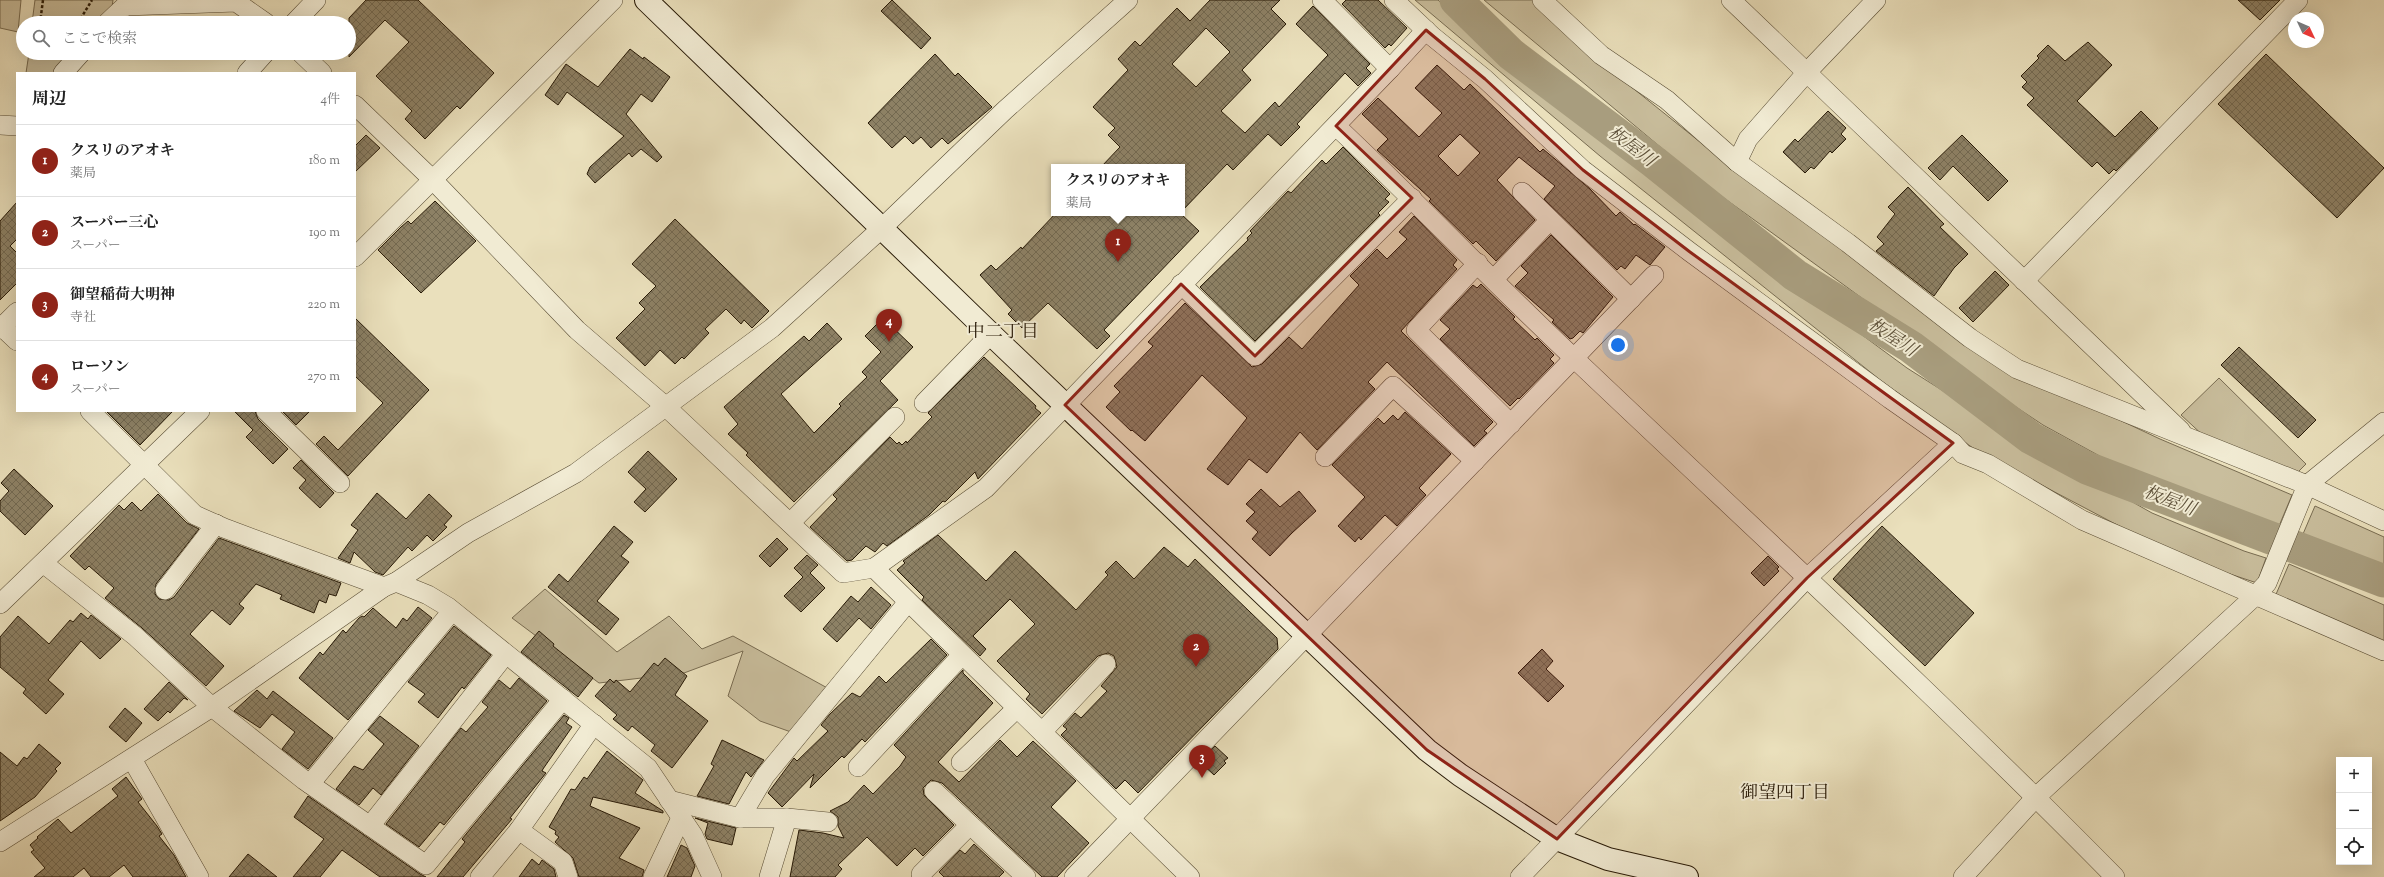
<!DOCTYPE html>
<html lang="ja">
<meta charset="utf-8">
<style>
body{margin:0;font-family:"Sorts Mill Goudy","Noto Serif JP",serif;background:#f6f6f6;color:#222}
.controls{position:absolute;right:12px;bottom:12px;display:grid;overflow:hidden;border-radius:0px;box-shadow:0 4px 16px #0002}
.controls button{width:36px;height:36px;display:grid;place-items:center;padding:0;border:0;border-bottom:1px solid #e0e0e0;background:#fff;color:#222;font:20px sans-serif}
.compass{position:absolute;left:2288px;top:12px;width:36px;height:36px;border-radius:50%;background:#fff;box-shadow:0 4px 16px #0002;rotate:134deg}
.you{position:absolute;left:1618px;top:345px;width:14px;height:14px;margin:-10px;border:3px solid #fff;border-radius:50%;background:#1a73e8;box-shadow:0 0 0 6px #1a73e833}
.badge{display:grid;place-items:center;width:26px;height:26px;border-radius:50%;background:#8f2418;color:#fff;font-size:13px;font-weight:700}
.pin{position:absolute;translate:-50% -33px;filter:drop-shadow(0 1px 2px #0008)}
.pin::after{content:'';position:absolute;top:21px;width:14px;height:12px;background:inherit;clip-path:polygon(0 0,100% 0,50% 100%)}
.popup{position:absolute;left:1051px;top:164px;width:134px;height:52px;box-sizing:border-box;display:grid;place-content:center;border-radius:0px;background:#fff;filter:drop-shadow(0 1px 3px #0005);font-size:13px;white-space:nowrap;color:#767676}
.popup b{font-size:15px;color:#222}
.popup::after{content:'';position:absolute;left:50%;top:100%;margin-left:-8px;border:8px solid transparent;border-top-color:#fff}
.list{margin:0;padding:0;list-style:none}
h2{display:flex;justify-content:space-between;align-items:center;height:52px;margin:0;padding:0 16px;font-size:17px}
h2 small{font-size:13px;font-weight:400;color:#767676}
.list li{display:grid;grid-template-columns:26px 1fr auto;gap:12px;align-items:center;box-sizing:border-box;height:72px;padding:0 16px;border-top:1px solid #e0e0e0}
.list b{display:block;font-size:15px;white-space:nowrap}
.list p{margin:0;font-size:13px;white-space:nowrap;color:#767676}
.list em{font-size:13px;font-style:normal;color:#767676}
.icon{flex:none;width:22px;height:22px;fill:none;stroke:currentColor;stroke-width:2;stroke-linecap:round;stroke-linejoin:round}
.map{position:relative;flex:none;width:2384px;height:877px;overflow:hidden}
.search{position:absolute;background:#fff;box-shadow:0 4px 16px #0002;left:16px;top:16px;width:340px;height:44px;display:flex;align-items:center;gap:10px;box-sizing:border-box;padding:0 14px;border-radius:22px;color:#767676;font-size:15px}
.panel{position:absolute;background:#fff;box-shadow:0 4px 16px #0002;left:16px;top:72px;width:340px;height:340px;border-radius:0px}
.map>svg:first-child{display:block}
.green{fill:#c9be9d;stroke:#786c52}
.lines{fill:none;stroke-linecap:round;stroke-linejoin:round}
.river{stroke:#a89d7e;stroke-width:33}
.building{fill:url(#building-cross-hatch);stroke:#281a07;fill-rule:evenodd}
.street-casing{stroke:#584c34;stroke-width:20}
.secondary-casing{stroke:#281a07;stroke-width:24}
.path{stroke:#281a07;stroke-width:2.5;stroke-dasharray:3 2;stroke-linecap:butt}
.street{stroke:#f1ebd3;stroke-width:19}
.secondary{stroke:#f1ebd3;stroke-width:22}
.marked{fill:#8f2418;fill-opacity:0.2;stroke:#8f2418;stroke-width:3;stroke-linejoin:round}
.labels{text-anchor:middle;stroke-width:4;stroke-linejoin:round;paint-order:stroke}
.water-label{font-size:18px;font-style:italic;fill:#5b4e37;stroke:#f1ebd3}
.neighbourhood-label{font-size:18px;fill:#281a07;stroke:#f1ebd3}
</style>
<div class="map">
<svg width="2384" height="877" viewBox="0 0 2384 877">
<defs>
<pattern id="building-cross-hatch" width="8" height="8" patternUnits="userSpaceOnUse"><rect width="8" height="8" fill="#8d8165"/><path d="M0 0l8 8M0 8l8-8" fill="none" stroke="#736951"/></pattern>
</defs>
<rect width="100%" height="100%" fill="#eae0bc"/>
<filter id="stains"><feTurbulence type="fractalNoise" baseFrequency=".005" numOctaves="4"/><feColorMatrix values="0 0 0 0 .2 0 0 0 0 .09 0 0 0 0 .02 0 0 0 .5 -.17"/></filter>
<radialGradient id="worn" r=".72"><stop offset=".6" stop-color="#630" stop-opacity="0"/><stop offset="1" stop-color="#630" stop-opacity=".3"/></radialGradient>
<g class="green">
<path d="M0,0H21L18,32L0,28Z"/>
<path d="M35,0H113L112,7L98,23H32Z"/>
<path d="M1415,0H1438L1503,59L1756,257L1907,368L2003,429L2152,513L2244,551L2266,558L2257,583L2176,556L1977,451L1879,379L1600,156Z"/>
<path d="M1484,0H1537L1599,61L1730,166L2009,368L2160,439L2292,495L2279,526L2127,471L2043,425L1968,375L1706,185Z"/>
<path d="M29,53H72L55,73H26Z"/>
<path d="M2219,378L2306,464L2296,474L2206,438L2181,415Z"/>
<path d="M2315,506L2384,537V570L2303,534Z"/>
<path d="M2289,564L2384,605V645L2274,599Z"/>
<path d="M545,589L617,652L669,616L702,649L733,636L831,690L791,732L760,721L728,696L743,651L684,673L599,683L512,618Z"/>
</g>
<g class="lines">
<path class="river" d="M1456,0L1511,54L1654,162L1795,275L1911,347L2031,438L2087,468L2384,581"/>
</g>
<g class="building">
<path d="M366,0H418L494,73L460,109L457,106L425,139L405,119L412,111L376,76L409,42L385,20L349,57V18Z"/>
<path d="M892,0L931,38L921,49L881,11Z"/>
<path d="M1210,0H1280L1271,9L1286,24L1242,70L1251,80L1221,111L1245,133L1275,102L1279,107L1328,55L1296,24L1313,6L1370,64L1366,68L1371,73L1358,86L1345,73L1297,124L1300,127L1281,146L1268,134L1233,170L1227,164L1182,211V167H1101L1120,147L1108,135L1115,128L1093,107L1128,70L1118,59L1135,41L1140,46L1177,8L1190,21ZM1206,28L1230,52L1196,87L1172,64Z"/>
<path d="M1346,0H1378L1407,28L1391,46L1389,44L1385,48L1342,4Z"/>
<path d="M2238,0H2280L2260,20Z"/>
<path d="M2088,42L2112,65L2077,101L2115,137L2141,111L2158,128L2116,171L2114,169L2109,174L2097,162L2092,167L2027,105L2034,98L2022,87L2027,82L2021,76L2039,58L2037,56L2048,45L2065,61Z"/>
<path d="M630,49L643,59L644,57L670,77L652,102L641,94L626,114L662,157L657,162L641,149L632,157L629,153L595,183L587,174L590,167L624,136L567,92L558,105L545,95L566,64L598,87Z"/>
<path d="M935,54L955,76L958,73L992,107L948,144L942,138L931,148L921,137L913,144L905,136L892,148L868,123Z"/>
<path d="M2266,54L2384,168L2337,218L2218,104Z"/>
<path d="M1437,65L1464,90L1470,84L1540,152L1543,149L1555,159L1590,189L1616,216L1620,212L1634,225L1635,224L1665,247L1650,265L1636,255L1625,269L1621,266L1617,270L1544,199L1555,186L1519,157L1497,180L1535,220L1496,261L1476,241L1473,244L1429,201L1431,199L1377,150L1388,139L1362,114L1378,98L1419,137L1442,113L1415,88ZM1460,134L1480,153L1458,176L1438,156Z"/>
<path d="M1828,111L1846,128L1841,134L1846,139L1832,153L1830,151L1814,169L1811,167L1805,173L1783,152L1795,139L1798,142Z"/>
<path d="M366,135L380,148L355,172V146Z"/>
<path d="M1962,135L2008,181L1988,201L1953,166L1940,180L1928,168Z"/>
<path d="M1343,147L1390,194L1385,199L1389,202L1378,213L1380,215L1255,341L1200,287L1248,240L1247,238L1252,233L1250,231L1288,191L1291,193L1322,160L1326,164Z"/>
<path d="M1908,187L1944,224L1940,227L1968,254L1954,268L1934,296L1876,251L1884,244L1877,237L1895,214L1888,207Z"/>
<path d="M435,201L476,241L421,293L378,250L401,227L408,221L411,224Z"/>
<path d="M17,202V239L10,246L17,253V283L0,300V221Z"/>
<path d="M1056,213H1180L1199,231L1104,330L1110,336L1097,349L1048,303L1022,328L1008,314L1012,310L980,275L991,265L996,270L1021,247L1022,249Z"/>
<path d="M1414,216L1457,260L1453,265L1457,269L1401,331L1493,422L1484,431L1487,433L1474,446L1387,362L1368,382L1375,389L1317,450L1300,432L1267,473L1249,459L1228,485L1207,469L1247,418L1202,375L1145,441L1132,430L1131,431L1106,407L1120,392L1114,386L1153,346L1148,342L1185,303L1252,367L1262,364L1289,337L1302,349L1359,285L1350,276L1377,249L1387,259L1407,239L1399,232Z"/>
<path d="M675,219L769,311L752,328L744,320L741,324L726,309L705,329L709,333L684,359L682,357L675,364L660,350L645,366L616,338L645,309L639,303L656,286L632,264Z"/>
<path d="M1551,235L1613,297L1583,333L1580,331L1573,338L1570,339L1552,322L1554,320L1515,286L1528,273L1521,266Z"/>
<path d="M1995,271L2009,285L1973,322L1959,308Z"/>
<path d="M1481,284L1515,317L1513,319L1535,340L1537,338L1554,355L1550,359L1554,363L1519,399L1518,398L1510,406L1440,339L1450,329L1440,320L1473,285L1477,288Z"/>
<path d="M355,318L429,390L348,476L316,444L324,436L338,450L383,403L355,376Z"/>
<path d="M883,318L913,347L880,381L898,400L794,502L746,455L748,453L728,434L738,424L724,407L804,336L809,341L827,323L842,339L781,394L814,433L841,406L839,404L867,377L862,372L881,352L865,336Z"/>
<path d="M2239,347L2316,420L2298,438L2221,365Z"/>
<path d="M984,357L1036,406L1035,408L1041,413L978,479L975,472L945,502L943,501L929,515L887,546L883,543L875,552L866,546L852,560L847,561L810,527L837,499L833,495L890,437L897,444L899,442L902,445L906,441L907,443L932,417L928,413Z"/>
<path d="M106,411H173L140,445Z"/>
<path d="M234,411H255L258,419L288,449L273,464L246,437L253,430Z"/>
<path d="M282,411H310L296,425Z"/>
<path d="M1405,412L1451,454L1419,488L1426,495L1397,526L1385,515L1361,540L1359,537L1355,542L1338,526L1365,497L1332,465L1378,418L1384,424L1393,415L1398,420Z"/>
<path d="M648,451L677,479L645,512L634,502L646,489L628,472Z"/>
<path d="M301,460L334,493L320,508L299,488L306,480L293,468Z"/>
<path d="M14,469L53,506L25,535L0,511V501L9,491L1,483Z"/>
<path d="M1261,489L1280,507L1299,491L1316,511L1292,533L1270,556L1252,539L1258,532L1246,521L1255,512L1246,504Z"/>
<path d="M377,493L406,519L429,494L452,516L444,525L447,527L433,541L427,535L412,551L408,547L383,575L375,572L354,552L350,563L338,558L358,530L351,525Z"/>
<path d="M158,494L187,523L199,529L156,584L155,594L159,599L169,600L174,597L219,538L341,583L336,596L329,594L326,603L319,600L314,613L280,599L282,595L256,584L239,604L244,608L230,625L212,610L190,634L224,666L206,686L142,628L105,598L114,588L89,566L85,570L70,556L119,505L124,510L132,502L141,511Z"/>
<path d="M614,526L633,542L621,556L629,562L597,601L619,619L606,635L548,587L559,574L568,582Z"/>
<path d="M1882,526L1974,613L1925,666L1833,579Z"/>
<path d="M938,535L986,581L1015,551L1076,610L1108,575L1105,572L1116,561L1134,579L1164,547L1188,567L1195,559L1277,638L1278,649L1138,793L1125,780L1116,789L1061,735L1067,729L1063,726L1075,713L1081,718L1107,691L1101,686L1117,667L1114,656L1108,653L1098,656L1042,714L1026,699L1030,694L997,661L1035,624L1010,599L973,636L986,649L980,656L922,600L924,597L897,570L905,563L903,561Z"/>
<path d="M777,538L788,549L770,567L759,556Z"/>
<path d="M807,555L818,565L810,573L825,588L801,612L784,596L803,577L794,568Z"/>
<path d="M1768,556L1779,567L1777,569L1779,571L1764,586L1751,573Z"/>
<path d="M871,587L891,605L871,629L859,618L837,642L823,629L851,596L858,602Z"/>
<path d="M418,607L432,618L348,720L299,678L320,652L323,655L343,630L346,633L359,618L362,616L364,617L373,608L396,628L403,618L407,621Z"/>
<path d="M81,613L88,619L91,615L121,639L100,659L81,641L48,680L64,694L46,714L23,693L26,689L0,667V637L18,616L49,644L70,620L73,622Z"/>
<path d="M454,626L491,655L464,689L462,687L438,718L418,702L425,694L408,682Z"/>
<path d="M539,631L554,644L553,646L593,678L578,697L521,652Z"/>
<path d="M931,639L947,655L865,742L862,739L844,758L842,756L810,788L814,774L782,807L768,793L794,758L797,761L828,731L821,725L830,714L852,693L860,697L879,676L886,683Z"/>
<path d="M1542,649L1553,661L1546,669L1564,686L1548,702L1518,673Z"/>
<path d="M665,658L687,676L675,695L708,721L672,768L651,751L655,745L632,726L628,731L613,719L617,715L595,696L610,679L614,683L616,680L630,692L654,663L658,666Z"/>
<path d="M963,670V673L993,703L938,762L959,782L1000,740L1017,757L1033,741L1076,781L1051,807L1089,843L1057,877H1042L942,783L931,780L923,788L924,795L954,825L923,856L915,848L897,866L867,837L838,865L842,869L835,877H790L799,830L823,833L844,838L838,826V817L830,811L848,802L864,785L873,794L900,766L906,757L894,745Z"/>
<path d="M519,678L547,701L444,825L440,822L419,847L386,824L461,728L466,732L488,707L482,702L499,680L510,689Z"/>
<path d="M169,682L188,700L184,698L170,713L168,711L158,721L144,709Z"/>
<path d="M257,690L267,699L273,691L333,738L308,769L282,749L295,732L272,714L260,728L234,711Z"/>
<path d="M125,708L142,723L126,742L109,727Z"/>
<path d="M564,715L569,718L566,723L572,727L543,769L542,771L546,773L510,818L512,819L463,877H437L465,842L462,839Z"/>
<path d="M380,716L419,746L381,795L373,788L359,805L336,789L354,766L363,770L384,744L368,730Z"/>
<path d="M722,740L764,760L751,777L746,772L729,804L697,796L714,766L711,764Z"/>
<path d="M39,744L61,763L55,769L57,771L35,797L0,821V752L17,766L24,757L27,759Z"/>
<path d="M1215,746L1228,758L1224,761L1226,763L1214,775L1200,762Z"/>
<path d="M607,751L643,780L635,793L663,811V813L593,797L590,806L640,828L619,858L644,870L642,877H579L573,858L555,842L559,837L555,834L556,831L549,827L571,789L575,790L584,777L587,779Z"/>
<path d="M126,777L142,799L138,802L157,826L162,834L159,836L174,855L186,877H133L124,865L109,877H91L84,868L73,877H34L45,868L31,852L34,850L30,845L38,838L37,837L58,819L71,833L118,796L112,789Z"/>
<path d="M308,796L420,874L426,877H380L342,850L320,877H293L324,839L294,817Z"/>
<path d="M695,818L736,828L732,845L707,839L705,834L708,823Z"/>
<path d="M974,844L1004,872L999,877H944L939,872L960,850L965,854Z"/>
<path d="M681,845L687,848L695,866L691,877H667Z"/>
<path d="M248,854L277,877H229Z"/>
<path d="M532,859L539,865L542,860L554,869L556,877H519Z"/>
</g>
<g class="lines">
<defs>
<g id="street">
<path d="M1394,0L1432,36L1485,79L1583,170L1690,252L1890,399L1953,443L1963,454L1988,464L2082,520L2384,651"/>
<path d="M1542,0L1601,55L1667,100L1737,162L1848,243L1970,338L2017,369L2307,485L2384,521"/>
<path d="M1731,0L2181,431"/>
<path d="M107,23L125,6L236,2L266,23"/>
<path d="M294,23L316,0"/>
<path d="M301,53L322,73"/>
<path d="M1390,69L1426,30"/>
<path d="M63,73L81,53"/>
<path d="M247,73L265,53"/>
<path d="M355,105L432,179L577,330L665,406L843,573L874,568L1190,877"/>
<path d="M0,125L17,126"/>
<path d="M1336,126C1418,203 1495,284 1577,361C1757,532 1941,700 2115,877"/>
<path d="M1737,162L1748,139L1808,71L1876,0"/>
<path d="M1522,192L1631,299"/>
<path d="M355,257L613,0"/>
<path d="M1478,263L1416,330L1511,424"/>
<path d="M1494,279L1550,220"/>
<path d="M2024,281L2298,0"/>
<path d="M1181,284L1255,356L1412,198"/>
<path d="M0,325L17,341"/>
<path d="M0,329L17,312"/>
<path d="M924,403L991,334"/>
<path d="M90,411L195,515L224,528L384,587"/>
<path d="M266,411L340,483"/>
<path d="M1325,457L1393,386L1475,461"/>
<path d="M790,523L895,417"/>
<path d="M43,563L135,636L212,707L304,780L426,865L563,699"/>
<path d="M874,568L986,488L1390,69L1322,0"/>
<path d="M396,582L428,595L448,607L648,768L693,835L712,877"/>
<path d="M165,590L216,524"/>
<path d="M0,604L200,411"/>
<path d="M1042,732L1106,664"/>
<path d="M132,759L199,877"/>
<path d="M961,762L1017,708"/>
<path d="M858,767L962,655"/>
<path d="M310,784L452,611"/>
<path d="M934,791L1026,877"/>
<path d="M669,800L740,818L765,776L908,602"/>
<path d="M740,818H787L828,822"/>
<path d="M370,826L505,655"/>
<path d="M519,830L563,862L568,877"/>
<path d="M0,842L212,707L384,587L396,582L468,533L576,473L772,328L882,228L1005,110L1128,0"/>
<path d="M921,874L970,825"/>
<path d="M480,877L519,830L594,724"/>
<path d="M653,877L681,818"/>
<path d="M769,877L787,818"/>
<path d="M1074,877L1654,275"/>
<path d="M1520,877L1807,578L1953,443"/>
<path d="M1963,877L2036,797L2255,596L2267,583L2307,485L2384,422"/>
</g>
<path id="secondary" d="M646,0L996,339L1427,750L1460,775L1557,839L1608,859L1687,877"/>
</defs>
<use href="#street" class="street-casing"/>
<use href="#secondary" class="secondary-casing"/>
<g class="path">
<path d="M40,23L43,0"/>
<path d="M78,23L92,0"/>
</g>
<use href="#street" class="street"/>
<use href="#secondary" class="secondary"/>
</g>
<path class="marked" d="M1426,30L1485,79L1583,170L1690,252L1953,443L1807,578L1557,839L1427,750L1065,405L1181,284L1255,356L1412,198L1336,126Z"/>
<g class="labels">
<g class="water-label">
<text transform="translate(1632 146) rotate(37)" y="6">板屋川</text>
<text transform="translate(1893 337) rotate(33)" y="6">板屋川</text>
<text transform="translate(2170 500) rotate(21)" y="6">板屋川</text>
</g>
<g class="neighbourhood-label">
<text x="1003" y="337">中二丁目</text>
<text x="1785" y="798">御望四丁目</text>
</g>
</g>
<rect width="100%" height="100%" filter="url(#stains)"/>
<rect width="100%" height="100%" fill="url(#worn)"/>
</svg>
<div class="controls">
<button>+</button>
<button>−</button>
<button><svg class="icon" aria-label="locate" viewBox="0 0 24 24"><circle cx="12" cy="12" r="6"/><path d="M12 2v4M12 18v4M2 12h4M18 12h4"/></svg></button>
</div>
<svg class="compass" viewBox="-18 -18 36 36"><path d="M0-13l5 13h-10z" fill="#e53935"/><path d="M0 13l5-13h-10z" fill="#767676"/></svg>
<div class="you"></div>
<div class="pin badge" style="left:1118px;top:262px">1</div>
<div class="popup"><b>クスリのアオキ</b>薬局</div>
<div class="pin badge" style="left:1196px;top:667px">2</div>
<div class="pin badge" style="left:1202px;top:778px">3</div>
<div class="pin badge" style="left:889px;top:342px">4</div>
<div class="search"><svg class="icon" aria-label="search" viewBox="0 0 24 24"><circle cx="10" cy="10" r="6"/><path d="M15 15l6 6"/></svg>ここで検索</div>
<section class="panel">
<h2>周辺<small>4件</small></h2>
<ul class="list">
<li><span class="badge">1</span><div><b>クスリのアオキ</b><p>薬局</p></div><em>180 m</em></li>
<li><span class="badge">2</span><div><b>スーパー三心</b><p>スーパー</p></div><em>190 m</em></li>
<li><span class="badge">3</span><div><b>御望稲荷大明神</b><p>寺社</p></div><em>220 m</em></li>
<li><span class="badge">4</span><div><b>ローソン</b><p>スーパー</p></div><em>270 m</em></li>
</ul>
</section>
</div>
